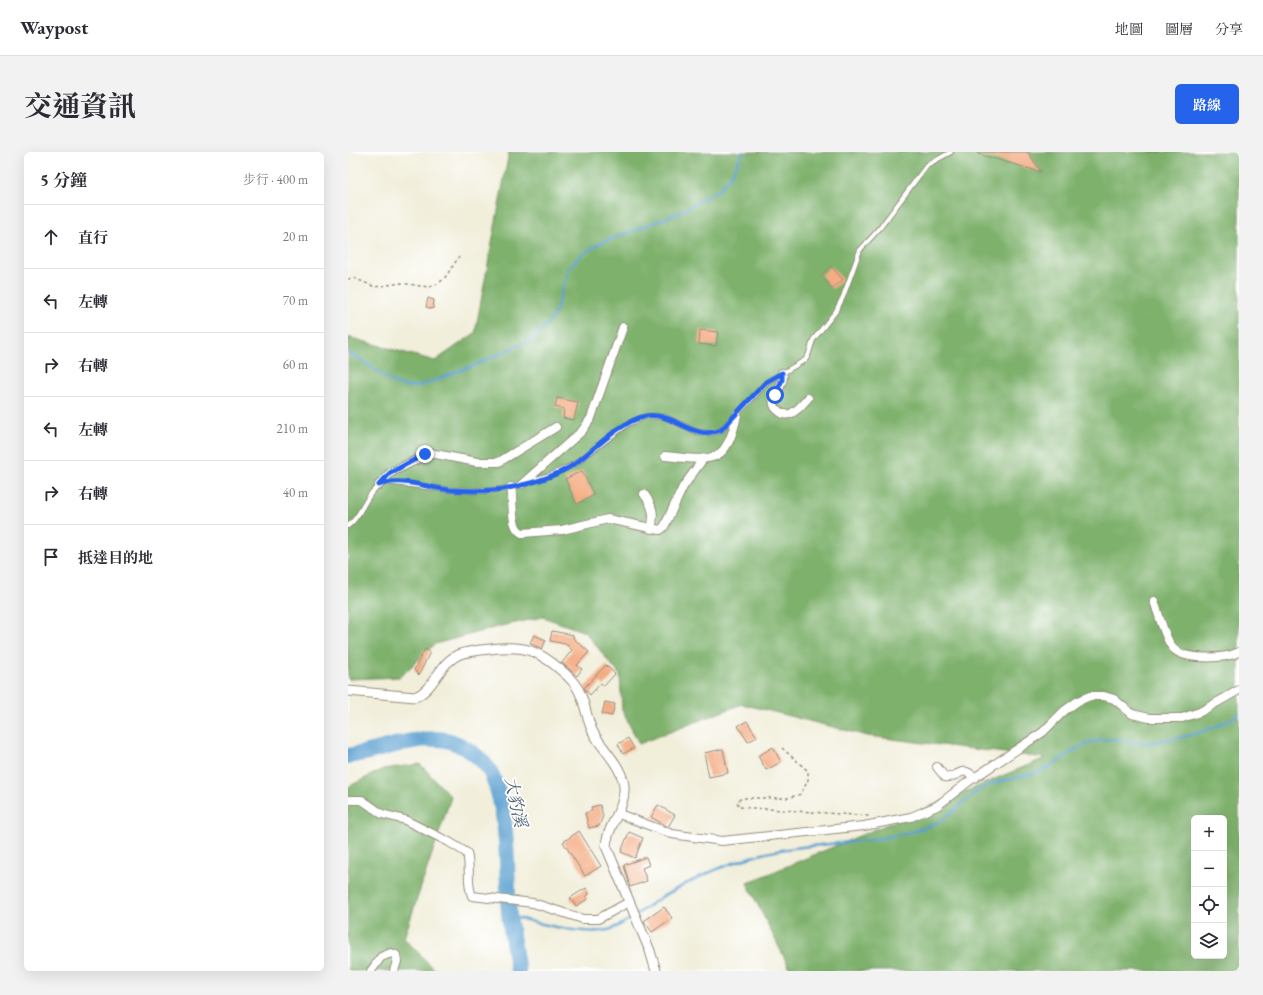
<!DOCTYPE html>
<html lang="zh-TW">
<meta charset="utf-8">
<style>
body{margin:0;font-family:"EB Garamond","Noto Serif TC",serif;background:#f2f2f3;color:#2b2b33}
.controls{position:absolute;right:12px;bottom:12px;display:grid;overflow:hidden;border-radius:6px;box-shadow:0 4px 16px #0002}
.controls button{width:36px;height:36px;display:grid;place-items:center;padding:0;border:0;border-bottom:1px solid #e1e1e2;background:#fff;color:#2b2b33;font:20px sans-serif}
.stop{position:absolute;width:12px;height:12px;margin:-9px;border:3px solid #2563eb;border-radius:50%;background:#fff}
.stop.end{background:#2563eb;border-color:#fff;box-shadow:0 1px 4px #0008}
.list{margin:0;padding:0;list-style:none}
h2{display:flex;justify-content:space-between;align-items:center;height:52px;margin:0;padding:0 16px;font-size:17px}
h2 small{font-size:13px;font-weight:400;color:#7c7c81}
.list li{display:grid;grid-template-columns:26px 1fr auto;gap:12px;align-items:center;box-sizing:border-box;height:64px;padding:0 16px;border-top:1px solid #e1e1e2}
.list b{display:block;font-size:15px;white-space:nowrap}
.list em{font-size:13px;font-style:normal;color:#7c7c81}
.icon{flex:none;width:22px;height:22px;fill:none;stroke:currentColor;stroke-width:2;stroke-linecap:round;stroke-linejoin:round}
.map{position:relative;flex:none;width:891px;height:819px;overflow:hidden;border-radius:6px}
header{display:flex;align-items:center;gap:24px;box-sizing:border-box;height:56px;padding:0 20px;background:#fff;border-bottom:1px solid #e1e1e2}
header strong{font-size:19px}
nav{display:flex;gap:22px;margin-inline-start:auto;font-size:14px}
.intro{display:flex;align-items:center;justify-content:space-between;box-sizing:border-box;height:96px;padding:0 24px}
h1{margin:0;font-size:28px}
.button{padding:10px 18px;border-radius:6px;background:#2563eb;color:#fff;font-size:14px;font-weight:700}
main{display:flex;gap:24px;padding:0 24px}
aside{flex:1;background:#fff;border-radius:6px;box-shadow:0 4px 16px #0002}
.map>svg:first-child{display:block}
.forest{fill:#7eb16c;stroke:#5c6e45;fill-rule:evenodd}
.lines{fill:none;stroke-linecap:round;stroke-linejoin:round}
.stream{stroke:#5ca0d0;stroke-width:2.5}
.river{stroke:#5ca0d0;stroke-width:16}
.building{fill:#f4ac83}
.service-casing{stroke:#968c7c;stroke-width:6}
.minor-casing{stroke:#968c7c;stroke-width:10}
.tertiary-casing{stroke:#968c7c;stroke-width:11}
.path{stroke:#968c7c;stroke-width:1.5;stroke-dasharray:3 3;stroke-linecap:butt}
.service{stroke:#fff;stroke-width:4}
.minor{stroke:#fff;stroke-width:8}
.tertiary{stroke:#fff;stroke-width:9}
.route{stroke:#2563eb;stroke-width:5}
.labels{text-anchor:middle;stroke-width:3.5;stroke-linejoin:round;paint-order:stroke}
.water-label{font-size:17px;font-style:italic;fill:#4a5f6e;stroke:#fff}
</style>
<header>
<strong>Waypost</strong>
<nav><a>地圖</a><a>圖層</a><a>分享</a></nav>
</header>
<div class="intro"><h1>交通資訊</h1><a class="button">路線</a></div>
<main>
<aside>
<h2>5 分鐘<small>步行 · 400 m</small></h2>
<ul class="list">
<li><svg class="icon" aria-label="ahead" viewBox="0 0 24 24"><path d="M12 20V5M6 11l6-6 6 6"/></svg><div><b>直行</b></div><em>20 m</em></li>
<li><svg class="icon" aria-label="left" viewBox="0 0 24 24"><path d="M17 20v-9H6M10 6l-5 5 5 5"/></svg><div><b>左轉</b></div><em>70 m</em></li>
<li><svg class="icon" aria-label="right" viewBox="0 0 24 24"><path d="M7 20v-9h11M14 6l5 5-5 5"/></svg><div><b>右轉</b></div><em>60 m</em></li>
<li><svg class="icon" aria-label="left" viewBox="0 0 24 24"><path d="M17 20v-9H6M10 6l-5 5 5 5"/></svg><div><b>左轉</b></div><em>210 m</em></li>
<li><svg class="icon" aria-label="right" viewBox="0 0 24 24"><path d="M7 20v-9h11M14 6l5 5-5 5"/></svg><div><b>右轉</b></div><em>40 m</em></li>
<li><svg class="icon" aria-label="arrive" viewBox="0 0 24 24"><path d="M6 21V4h12l-3 4 3 4H6"/></svg><div><b>抵達目的地</b></div></li>
</ul>
</aside>
<div class="map">
<svg width="891" height="819" viewBox="0 0 891 819">
<rect width="100%" height="100%" fill="#fff"/>
<filter id="ink" filterUnits="userSpaceOnUse"><feTurbulence type="fractalNoise" baseFrequency=".025" numOctaves="2"/><feDisplacementMap in="SourceGraphic" scale="8" xChannelSelector="R" yChannelSelector="G"/><feConvolveMatrix kernelMatrix="1 2 1 2 8 2 1 2 1" color-interpolation-filters="sRGB"/></filter>
<filter id="wash" filterUnits="userSpaceOnUse"><feTurbulence type="fractalNoise" baseFrequency=".012" numOctaves="4" result="noise"/><feDisplacementMap in="SourceGraphic" scale="16" xChannelSelector="R" yChannelSelector="G"/><feGaussianBlur stdDeviation="0.9" result="paint"/><feColorMatrix in="noise" values="0 0 0 0 0 0 0 0 0 0 0 0 0 0 0 0 0 1.4 0 .05"/><feComposite in="paint" operator="in"/></filter>
<g filter="url(#wash)">
<rect width="100%" height="100%" fill="#f1eeda"/>
<g class="forest">
<path d="M161,0H891V819H443L399,731L697,606L520,584L394,552L291,592L274,558L272,523L237,480L195,465L153,474L87,492L52,525L0,527V185L87,209L127,181ZM846,666H876V804H846Z"/>
<path d="M72,612L103,645L56,786L88,819H0V635L35,617Z"/>
</g>
<g class="lines">
<g class="stream">
<path d="M0,201L9,205L44,230L57,235L72,234L127,213L185,187L199,173L208,159L220,117L233,103L253,91L333,60L370,38L382,25L395,0"/>
<path d="M161,764C188,770 227,782 254,779C271,778 296,756 312,746C338,731 368,716 397,707C456,687 520,696 579,675C600,668 612,651 630,639C648,626 677,627 697,617C713,609 726,595 744,590C765,583 779,591 798,591C805,591 812,589 818,588C844,584 869,577 891,562"/>
</g>
<path class="river" d="M0,604C30,600 59,586 89,587C108,587 134,604 143,621C162,661 158,718 161,762C163,781 167,800 170,819"/>
</g>
<g id="blocks">
<g class="building">
<path d="M630,0H680L693,20L630,2Z"/>
<path d="M483,114L495,128L484,137L473,123Z"/>
<path d="M80,146L86,148L85,157L78,155Z"/>
<path d="M352,178L370,180L368,194L351,192Z"/>
<path d="M209,246L230,250L226,268L215,266L216,257L207,255Z"/>
<path d="M234,319L246,343L229,352L217,327Z"/>
<path d="M204,479L225,483V486L241,500L229,513L234,517L229,524L214,511L224,498L218,492L202,489Z"/>
<path d="M186,483L198,488L194,497L182,491Z"/>
<path d="M77,497L82,500L71,523L66,518Z"/>
<path d="M258,513L267,522L256,534L253,531L242,543L236,536Z"/>
<path d="M257,550L267,552L264,564L254,562Z"/>
<path d="M399,569L409,585L400,590L390,574Z"/>
<path d="M280,586L286,596L275,602L270,592Z"/>
<path d="M425,595L433,610L418,618L410,604Z"/>
<path d="M375,597L380,621L361,625L356,601Z"/>
<path d="M252,653L255,664L251,674L241,676L237,661L244,659L243,655Z"/>
<path d="M310,653L327,663L320,675L303,665Z"/>
<path d="M231,679L253,714L237,724L215,690Z"/>
<path d="M281,680L295,686L287,706L273,700Z"/>
<path d="M298,705L301,713L294,716L299,729L282,735L276,713Z"/>
<path d="M238,736L241,742L238,745L240,747L228,754L222,746Z"/>
<path d="M316,755L324,766L304,780L296,769Z"/>
</g>
</g>
</g>
<g filter="url(#ink)">
<use href="#blocks" fill-opacity="0" stroke="#968c7c" stroke-width="1"/>
<g class="lines">
<defs>
<path id="service" d="M0,374C16,362 17,338 38,330L102,338L140,339L160,336L202,323L227,312L280,272L299,264L317,265L349,280L360,281L368,280L373,278L402,249L419,230L457,208L460,204L465,188L488,159L495,145L512,98L532,76L579,13L603,0"/>
<g id="minor">
<path d="M434,221C440,234 414,248 432,260C436,263 440,263 444,261C451,257 455,252 460,246"/>
<path d="M317,304C363,308 378,315 389,263"/>
<path d="M174,332L234,279L243,266L275,175"/>
<path d="M31,333L42,321L82,301L129,310H151L208,275"/>
<path d="M163,335C166,347 161,375 174,381L214,378L260,367L312,378L316,375L335,335L355,307"/>
<path d="M296,342C305,354 307,363 303,377"/>
<path d="M806,449C811,462 816,484 824,495C834,509 877,507 891,500"/>
<path d="M589,615L597,625C611,627 613,611 627,626"/>
<path d="M0,648H14L34,662L57,668L101,690L119,701C123,716 118,730 124,744L185,751L235,767H250L281,750"/>
<path d="M271,662L324,682L374,689L516,674L563,665L589,654L620,630L695,580L716,559L730,549L742,544H756L766,547L784,562L801,566H834L852,560L891,538"/>
<path d="M23,819L33,805L43,801L48,803L49,809L46,819"/>
</g>
<path id="tertiary" d="M0,539L67,545C87,537 91,510 112,502C122,499 132,498 142,497C175,493 189,497 214,519C220,524 226,530 230,537C238,551 238,568 246,582C256,599 274,614 276,634C278,657 259,673 258,694L302,799L308,819"/>
</defs>
<use href="#service" class="service-casing"/>
<use href="#minor" class="minor-casing"/>
<use href="#tertiary" class="tertiary-casing"/>
<g class="path">
<path d="M0,127L6,126L27,135L53,131L80,135L86,134L96,127L111,105"/>
<path d="M434,596L460,619V628L453,642L440,646H394L389,649L391,655L521,664"/>
</g>
<use href="#service" class="service"/>
<use href="#minor" class="minor"/>
<use href="#tertiary" class="tertiary"/>
</g>
</g>
<g class="lines" filter="url(#ink)">
<path class="route" d="M77,302L42,321L31,333C52,324 80,336 102,338C121,339 142,340 160,336C182,332 209,324 228,311C248,296 273,269 298,264C325,259 345,290 373,278L418,230L434,221V228L427,243"/>
</g>
<g class="labels">
<g class="water-label">
<text transform="translate(168 650) rotate(78)" y="6">大豹溪</text>
</g>
</g>
</svg>
<div class="controls">
<button>+</button>
<button>−</button>
<button><svg class="icon" aria-label="locate" viewBox="0 0 24 24"><circle cx="12" cy="12" r="6"/><path d="M12 2v4M12 18v4M2 12h4M18 12h4"/></svg></button>
<button><svg class="icon" aria-label="layers" viewBox="0 0 24 24"><path d="M12 4l9 5-9 5-9-5zM3 14l9 5 9-5"/></svg></button>
</div>
<div class="stop" style="left:427px;top:243px"></div>
<div class="stop end" style="left:77px;top:302px"></div>
</div>
</main>
